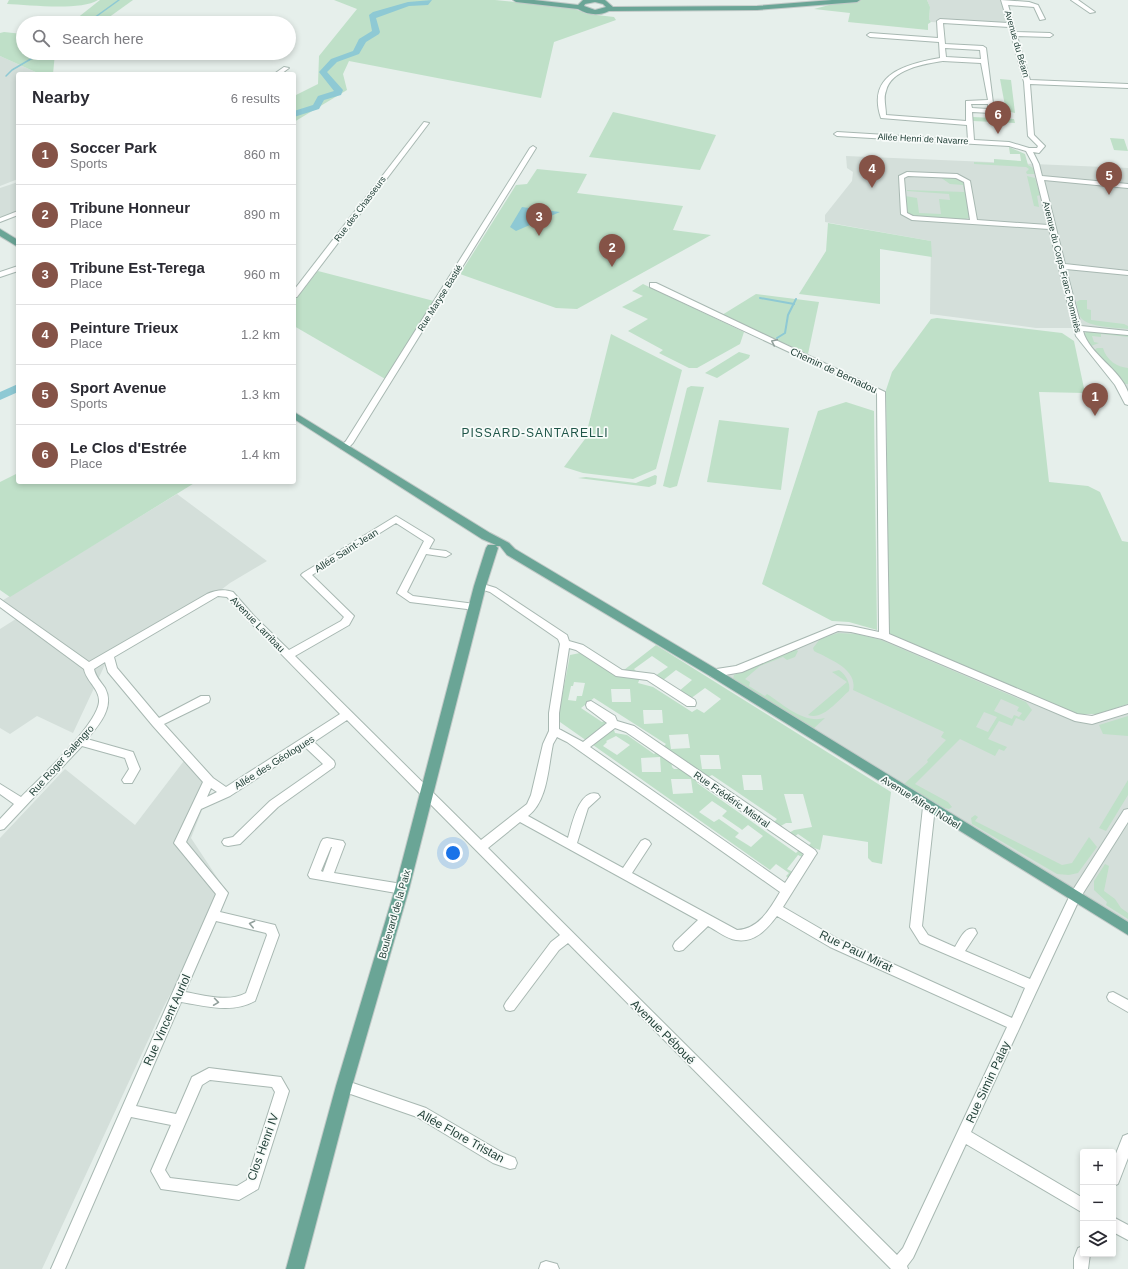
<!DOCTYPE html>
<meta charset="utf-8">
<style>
body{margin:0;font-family:Arial,sans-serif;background:#f2f2f3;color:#2b2b33}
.controls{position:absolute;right:12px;bottom:12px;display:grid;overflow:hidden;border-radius:4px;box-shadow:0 2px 6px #0003}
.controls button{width:36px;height:36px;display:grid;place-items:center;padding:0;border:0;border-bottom:1px solid #e1e1e2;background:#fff;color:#2b2b33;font:20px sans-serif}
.you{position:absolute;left:453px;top:853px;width:14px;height:14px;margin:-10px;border:3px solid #fff;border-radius:50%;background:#1a73e8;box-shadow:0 0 0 6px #1a73e833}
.badge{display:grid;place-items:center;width:26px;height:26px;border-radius:50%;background:#855347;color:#fff;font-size:13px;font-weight:700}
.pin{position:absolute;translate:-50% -33px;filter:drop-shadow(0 1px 2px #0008)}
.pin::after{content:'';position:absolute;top:21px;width:14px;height:12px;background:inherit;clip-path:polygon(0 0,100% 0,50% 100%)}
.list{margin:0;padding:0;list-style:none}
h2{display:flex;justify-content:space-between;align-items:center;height:52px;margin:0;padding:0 16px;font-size:17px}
h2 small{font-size:13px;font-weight:400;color:#7c7c81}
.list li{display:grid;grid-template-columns:26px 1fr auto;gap:12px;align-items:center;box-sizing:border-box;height:60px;padding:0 16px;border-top:1px solid #e1e1e2}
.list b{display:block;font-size:15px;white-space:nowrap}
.list p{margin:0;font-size:13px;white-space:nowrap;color:#7c7c81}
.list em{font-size:13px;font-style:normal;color:#7c7c81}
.icon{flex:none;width:22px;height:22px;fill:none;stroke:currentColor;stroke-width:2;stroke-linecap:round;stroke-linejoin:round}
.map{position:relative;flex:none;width:1128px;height:1269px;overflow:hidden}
.search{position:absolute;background:#fff;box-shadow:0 2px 6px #0003;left:16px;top:16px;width:280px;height:44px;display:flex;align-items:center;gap:10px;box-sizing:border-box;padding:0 14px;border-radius:22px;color:#7c7c81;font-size:15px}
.panel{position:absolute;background:#fff;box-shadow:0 2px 6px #0003;left:16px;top:72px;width:280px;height:412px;border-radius:4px}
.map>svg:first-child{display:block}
.built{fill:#d4dfda}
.green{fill:#bfe0c8;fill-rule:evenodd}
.water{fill:#8ec9d4}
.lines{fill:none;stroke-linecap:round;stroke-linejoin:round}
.stream-far1{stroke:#8ec9d4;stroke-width:1.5}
.stream{stroke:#8ec9d4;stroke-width:2}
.river{fill:#8ec9d4;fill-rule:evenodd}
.minor-casing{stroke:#a8b8b2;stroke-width:2}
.major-casing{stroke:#c2cac8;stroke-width:2}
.minor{fill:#fff;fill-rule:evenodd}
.major{fill:#6aa596;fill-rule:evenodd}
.oneway{stroke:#92a09c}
.labels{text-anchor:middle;stroke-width:3.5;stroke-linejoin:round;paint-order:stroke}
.far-street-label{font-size:9px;fill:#24423a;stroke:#f7fbf9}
.street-label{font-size:10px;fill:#24423a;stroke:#f7fbf9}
.quarter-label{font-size:12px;letter-spacing:1px;fill:#1f5548;stroke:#f7fbf9}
.near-street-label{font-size:12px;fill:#24423a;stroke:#f7fbf9}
</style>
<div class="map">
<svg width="1128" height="1269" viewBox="0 0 1128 1269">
<rect width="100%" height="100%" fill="#e6efeb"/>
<g class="built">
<path d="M927,0H1008L1015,27L931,22L929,19L930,7Z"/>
<path d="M0,56L40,74H18V179L0,186Z"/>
<path d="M846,156L1128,168V402L1125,392L1088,349L1077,328H1036L930,314L931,241L825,222V215L852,181L853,172L847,168Z"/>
<path d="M18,182V213L0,220V188Z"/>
<path d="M177,494L267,561L230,583L217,593L109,656L73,733L37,716L10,734L0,728V629L19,617L0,602Z"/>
<path d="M837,628L884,636L1082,719L1128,709V930L714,673L728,672Z"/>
<path d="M190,753L213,782L191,838L226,891L164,1006L42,1269H0V838L65,769L135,825Z"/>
</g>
<g class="green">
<path d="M9,0H98C81,11 29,5 7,4Z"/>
<path d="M100,0H133L101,23H71Z"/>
<path d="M334,0H495L572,8L588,14L614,17L616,20L554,42L541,98L349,61L343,74L347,90L294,122V96L318,84L319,56L357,9Z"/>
<path d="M848,0H927L930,7L929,19L931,22L928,24V30L848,22L850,13L814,9Z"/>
<path d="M4,32L23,34V53H55L53,74H40L0,56V33Z"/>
<path d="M1000,79L1011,80L1015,113L1006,111Z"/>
<path d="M613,112L716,135L700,170L589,157Z"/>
<path d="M973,117L1014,119L1015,123L973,121Z"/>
<path d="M1110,138L1124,139L1128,151L1114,150Z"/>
<path d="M1009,147L1025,154L1028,165L1033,168L1035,174H1027L1026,172L1029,169L1026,167L974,164V162L994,163V159L1021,161L1020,154H1010Z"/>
<path d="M537,169L587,174L577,193L683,206L673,230L711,235L577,309L556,308L460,274L516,185L527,184Z"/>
<path d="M1027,176L1035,178L1040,195L1037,196L1039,207L1034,206Z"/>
<path d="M940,177L956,178L964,182L971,217L963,220L916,218L906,213L905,196L917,198L919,213L941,214L939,199L950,200L949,194L907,191V190L964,192L963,185L950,184Z"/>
<path d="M828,223L931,241L932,257L880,249V304L799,294L826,251Z"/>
<path d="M318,271L434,301L387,380L294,326V301Z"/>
<path d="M643,284L744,332L740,344L697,368H689L659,353L663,350L628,331L648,319L622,307L643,296L632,291Z"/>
<path d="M756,294L819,302L808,354L722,315Z"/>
<path d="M1080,300H1087V309L1091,310V320L1124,324L1128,326V329C1117,328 1088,327 1081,318C1078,314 1078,307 1076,302Z"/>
<path d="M937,318L1062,333L1074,341L1085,393L1039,392L1049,482L1088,486L1100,492L1122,541L1128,542V704L1098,714H1073L889,636L886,390L892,372L931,319Z"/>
<path d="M1087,331L1128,335V337L1101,334V337L1092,336L1094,342L1099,343L1091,346L1089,345L1084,334Z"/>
<path d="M611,334L682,370L656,469L633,479L583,473L564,467L585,439Z"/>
<path d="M1097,348H1103C1106,360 1117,367 1128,368V384H1124L1093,351Z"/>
<path d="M739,352L750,355L749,358L717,378L705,373Z"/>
<path d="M691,386L704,387L677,486L670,488L663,486L687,388Z"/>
<path d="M846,402L874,411L877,630L849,622L832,621L762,584L818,411Z"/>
<path d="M719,420L789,428L781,490L707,482Z"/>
<path d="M18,473V482H196L10,597L0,590V482Z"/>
<path d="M655,475L657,476L656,484L649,487L578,478L586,477L636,483Z"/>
<path d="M838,633L857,634L881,640L1026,702L1032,710L1024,721L1016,718L1012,726L999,721L988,739L1007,747L1004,751L999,749L995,756L960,739L915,784L948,802L952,807L949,809C933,807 917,793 904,784L928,762L927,760L946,740L941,737L944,732L853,690C858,669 829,659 814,651L813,648L820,639ZM1001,699L1019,707L1017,711L1022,713L1019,717L1014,715L1012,719L994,711ZM984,712L997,717L988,732L976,727Z"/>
<path d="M656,645L891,792L882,864L872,862L868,858V842L823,835L820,850L808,846L811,843L798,834L794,837L789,833L794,830L812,827L803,794H784L792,823H786L779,827L773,823L777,819L712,775L708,777L663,747L666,744L594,698L581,708L602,722L607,719L608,723L587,741L560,722L558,718L570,655L580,653L616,676L640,678L638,683L653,687L692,712L697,709L704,713L721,699L705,688L690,699L678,692L692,680L676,670L662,681L655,676L668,667L652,656L634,669L637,672L636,673L624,670ZM574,682L585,683L582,696H577L576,701L568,700L571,686H573ZM611,689H630L631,702H612ZM643,710H662L663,723L644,724ZM688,734L690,748L671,749L669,735ZM700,755H719L721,769H702ZM742,775H761L763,790H744Z"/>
<path d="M795,649L798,651L795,657L787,660L783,657L760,666L745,679L750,682L749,686L765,696L767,694C784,705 804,724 825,718L812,730L733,679L734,675Z"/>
<path d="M839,670C845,674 851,683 849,691C839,699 823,721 808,715L847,682L832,672Z"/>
<path d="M1128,716V736L1103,734L1099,725Z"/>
<path d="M614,730L615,733L627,735L654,754L658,751L671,760L672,767L674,769H686L700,779L697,783L796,853L800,849L804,858L798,855L787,869L793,872L789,879L786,876L789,873L776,864L770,870L593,745L608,732ZM616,736L630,745L617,755L603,746L607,742L606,741ZM660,757L661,772H642L641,758ZM671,779H691L693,793L673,794ZM712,801L727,811L722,816L741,829L742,830L748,825L763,836L751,847L735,837L739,833L719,819L714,822L699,812Z"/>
<path d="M1128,780V795L1106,831L1099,828Z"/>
<path d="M975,815L978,817L975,821L1062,865L1072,863L1089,837L1097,847L1078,873L1069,875L1057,874L972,824L971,818Z"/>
<path d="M1105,864L1109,866L1104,891L1115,899L1121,908L1128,913V919L1106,905L1107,902L1094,890V881Z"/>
</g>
<path class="water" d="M522,207L560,212L516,231L510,227Z"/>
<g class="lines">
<g class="stream-far1">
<path d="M87,23L119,0"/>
<path d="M6,76L12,70L41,53"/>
</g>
<g class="stream">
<path d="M760,298L794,304"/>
<path d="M777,338L785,333L788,315L796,299"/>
</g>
<g class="river">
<path d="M432,0L428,5L409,6L376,18L380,32L379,34L366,42L359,54L337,62L327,72L343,90L341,95L324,100L319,109L294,117V111L313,105L318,96L334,91L319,72L331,59L353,51L359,39L372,31L369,15L373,12L408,2Z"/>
<path d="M18,384V392L0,400V392Z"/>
</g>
<defs>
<g id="minor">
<path d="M1001,0L1029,2L1038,5L1045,19L1040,20L1034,7L1008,5L1016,32L1050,33L1053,35L1050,37L1017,36L1030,80L1128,84V88L1030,84L1034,135L1045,146L1039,153L1033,152L1039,164L1042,176L1128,184V188L1044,180L1065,264L1128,271V275L1066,269L1081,326L1128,331V335L1083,331C1089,354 1121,370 1128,392C1128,395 1128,401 1128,405L1125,404L1115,385L1076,336L1049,229L912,220L901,214L899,176L907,172L957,174L970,181L977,220L1048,225L1033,164L1026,151L1009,146L837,136L834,134L837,132L968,140L967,125L881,118C866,74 906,64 940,58L939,42L870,37L867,35L870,33L938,38L937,21L940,19L1008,23ZM943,23L1009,27L1024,82L1028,136L1038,146L1037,148H1029L1009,142L974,140L972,112L991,113L994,111L986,48L983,46L945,44ZM945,48L980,50L981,59L946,57ZM943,61L981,63L988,100L966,101V121L886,115C886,107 883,98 886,91C891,69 924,64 943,61ZM971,104H988V109L972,108ZM908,176L956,178L964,182L970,220L913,216L907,213L904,178Z"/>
<path d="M1071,0H1078L1095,12L1090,13Z"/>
<path d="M284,67L289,68L281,74H274Z"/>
<path d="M424,122L429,123L297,297H294V290Z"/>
<path d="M533,146L536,148L353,443L347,449H341L340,447L346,441L530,148Z"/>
<path d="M18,211V215L0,222V218Z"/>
<path d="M18,266V271L0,277V272Z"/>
<path d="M650,283H656L885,392L889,634L1077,714L1092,716L1128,705V713L1092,724L1075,721L882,639L851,632L838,631L742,672L714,677L710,676L709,673L710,670L736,666L837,625L851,626L879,632L877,393L650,287Z"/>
<path d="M396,516L432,538L434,540L429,549L446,551L451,554L446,557L426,554L407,592L413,596L475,604L478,605L480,607L478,609L475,610L410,602L397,593L424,541L396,523L312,575L354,616L349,625L295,656L481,840L527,804L531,795L543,744L549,731V713L560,644L558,639L490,592L477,588L475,586L480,583L496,588L567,635L569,641L583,645L622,670L654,674L695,700L696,703L695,706H687L647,680L616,676L576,650L569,648L559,713V729L583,742L607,723L587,708L586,705L587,702L591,701L615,716L617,721L634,726L815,850L817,853L815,856L783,907L838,939L1012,1018L1025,988L920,943L910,927L923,807L925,804L929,803L933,804L935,807L922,926L928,935L955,947C960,939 965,926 975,929L977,933L965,951L1030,979L1071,893L1124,810L1128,809V822L1080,898L971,1132L1083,1198V1213L966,1144L913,1258L907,1266L908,1269H891L568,943L559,950L514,1010L510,1011L506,1010L504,1006L506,1002L551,942L560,935L347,720L314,742L334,761L335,764L334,767L278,807L240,844L228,846L224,845L222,842L224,839L233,837L270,801L323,764L305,747L230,796L201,809L186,842L228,893L220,912L275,925L279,935L255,1001C232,1014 206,1006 181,1002L136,1106L176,1114L192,1077L209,1068L281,1077L289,1091L258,1189L239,1200L161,1189L151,1171L171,1125L131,1117L65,1269H51L216,894L174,843L203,782L153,726L108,672L105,662L94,669C95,676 101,682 105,688C115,707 99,725 87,739L133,752L140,769L132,783H124L122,780L129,769L125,758L82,746L4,829L0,830V819L14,804L0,794V784L21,797C38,780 97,725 99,702C100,689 86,681 84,669L0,607V599L89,662L207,594C216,590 224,589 233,592L254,616L289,650L341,621L344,617L303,577L301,575L303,573ZM218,596L227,597L248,620L340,714L226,787L213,778L164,724L209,702L210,699L209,696H201L159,718L117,668L114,657ZM615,728L626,732L804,854L785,883L590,747ZM557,737L567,742L780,892C770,909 759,929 737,930L632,873L649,847L651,844L649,841L645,839L641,841L623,868L577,843L588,808L600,797L598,794C579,788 572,825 568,838L528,816C548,801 548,767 553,744ZM211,788L217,792L207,797ZM520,822L698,920L675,942L673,946L675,950L679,951L683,950L708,926C716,930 727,939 736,940C755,943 767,929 777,916L830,947L1007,1027L903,1248L897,1255L488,848ZM216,921L266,933L267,935L246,993C228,1003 204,995 185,992ZM210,1080L272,1087L275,1092L247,1180L237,1186L170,1178L165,1170L202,1085Z"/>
<path d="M327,838L343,841L345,844L334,873L402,884L406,886L408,889L406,892L402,894L310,878L308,875L321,842L323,839ZM331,847H332L323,872L321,871Z"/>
<path d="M1113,992L1128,1000V1012L1109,1001L1107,997L1109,993Z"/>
<path d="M344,1080L426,1108L503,1153L515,1158L517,1163L515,1168L510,1169L493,1163L417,1117L339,1090L337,1086L339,1082Z"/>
<path d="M1128,1134V1158L1118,1184L1113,1186V1161L1123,1136Z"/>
<path d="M1113,1217L1128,1225V1240L1113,1232Z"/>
<path d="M1083,1246V1254H1090L1088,1269H1074V1258L1078,1248Z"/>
<path d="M546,1261L557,1264L559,1269H539L541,1263Z"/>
</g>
<g id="major">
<path d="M513,0H534L578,5L583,0H605L613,7L757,6L832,0H860L857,2L757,10L609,11C599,16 588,15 578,9L516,2ZM595,2L603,4L606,7L595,10L584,6L585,4Z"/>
<path d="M0,229L18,240V247L0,236Z"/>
<path d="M294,412L490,533L509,543L515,549L718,670L1128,922V935L710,676L507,555L500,546H496L498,548L486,586L409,889L352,1086L304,1269H286L336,1086L395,889L474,586L486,548L488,545H496L482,539L294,419Z"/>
</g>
</defs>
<use href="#minor" class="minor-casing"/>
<use href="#major" class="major-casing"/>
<use href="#minor" class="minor"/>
<use href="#major" class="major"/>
</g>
<defs><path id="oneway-chevron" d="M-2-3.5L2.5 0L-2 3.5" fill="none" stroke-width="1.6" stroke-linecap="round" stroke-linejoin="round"/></defs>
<g class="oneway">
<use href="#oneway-chevron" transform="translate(774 342) rotate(-155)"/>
<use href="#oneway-chevron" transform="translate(252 924) rotate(-167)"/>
<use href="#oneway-chevron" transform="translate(216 1002) rotate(8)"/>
</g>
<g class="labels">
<g class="far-street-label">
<text transform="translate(1017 44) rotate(74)" y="3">Avenue du Béarn</text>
<text transform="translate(923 139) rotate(3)" y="3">Allée Henri de Navarre</text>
<text transform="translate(360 209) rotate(-53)" y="3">Rue des Chasseurs</text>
<text transform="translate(1062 267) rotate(76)" y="3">Avenue du Corps Franc Pommiès</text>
<text transform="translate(440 298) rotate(-58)" y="3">Rue Maryse Bastié</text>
</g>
<g class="street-label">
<text transform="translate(834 370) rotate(25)" y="4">Chemin de Bernadou</text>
<text transform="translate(346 550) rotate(-32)" y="4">Allée Saint-Jean</text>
<text transform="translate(258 624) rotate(46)" y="4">Avenue Larribau</text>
<text transform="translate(61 760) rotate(-48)" y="4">Rue Roger Salengro</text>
<text transform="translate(274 762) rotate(-32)" y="4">Allée des Géologues</text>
<text transform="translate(732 799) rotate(35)" y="4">Rue Frédéric Mistral</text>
<text transform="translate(921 802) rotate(32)" y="4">Avenue Alfred Nobel</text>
<text transform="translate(394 914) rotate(-74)" y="4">Boulevard de la Paix</text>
</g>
<g class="quarter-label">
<text x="535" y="437">PISSARD-SANTARELLI</text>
</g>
<g class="near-street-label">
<text transform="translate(856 951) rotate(26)" y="4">Rue Paul Mirat</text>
<text transform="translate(167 1020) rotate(-66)" y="4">Rue Vincent Auriol</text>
<text transform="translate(663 1032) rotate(45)" y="4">Avenue Péboué</text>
<text transform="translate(988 1082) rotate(-65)" y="4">Rue Simin Palay</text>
<text transform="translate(461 1136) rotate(29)" y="4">Allée Flore Tristan</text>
<text transform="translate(263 1147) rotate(-70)" y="4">Clos Henri IV</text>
</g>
</g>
</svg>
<div class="controls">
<button>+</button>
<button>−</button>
<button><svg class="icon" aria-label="layers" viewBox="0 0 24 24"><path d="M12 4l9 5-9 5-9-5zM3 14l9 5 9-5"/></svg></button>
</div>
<div class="you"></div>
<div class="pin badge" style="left:1095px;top:416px">1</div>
<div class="pin badge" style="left:612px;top:267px">2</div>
<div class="pin badge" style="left:539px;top:236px">3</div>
<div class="pin badge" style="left:872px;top:188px">4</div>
<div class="pin badge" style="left:1109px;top:195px">5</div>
<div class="pin badge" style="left:998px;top:134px">6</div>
<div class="search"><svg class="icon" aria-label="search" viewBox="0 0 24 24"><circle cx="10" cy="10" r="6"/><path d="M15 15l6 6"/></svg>Search here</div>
<section class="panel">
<h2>Nearby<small>6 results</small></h2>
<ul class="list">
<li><span class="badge">1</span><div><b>Soccer Park</b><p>Sports</p></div><em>860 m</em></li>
<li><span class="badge">2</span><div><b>Tribune Honneur</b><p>Place</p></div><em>890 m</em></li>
<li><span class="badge">3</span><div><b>Tribune Est-Terega</b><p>Place</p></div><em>960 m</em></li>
<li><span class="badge">4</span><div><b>Peinture Trieux</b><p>Place</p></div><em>1.2 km</em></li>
<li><span class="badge">5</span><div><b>Sport Avenue</b><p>Sports</p></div><em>1.3 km</em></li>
<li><span class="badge">6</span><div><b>Le Clos d'Estrée</b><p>Place</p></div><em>1.4 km</em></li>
</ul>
</section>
</div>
